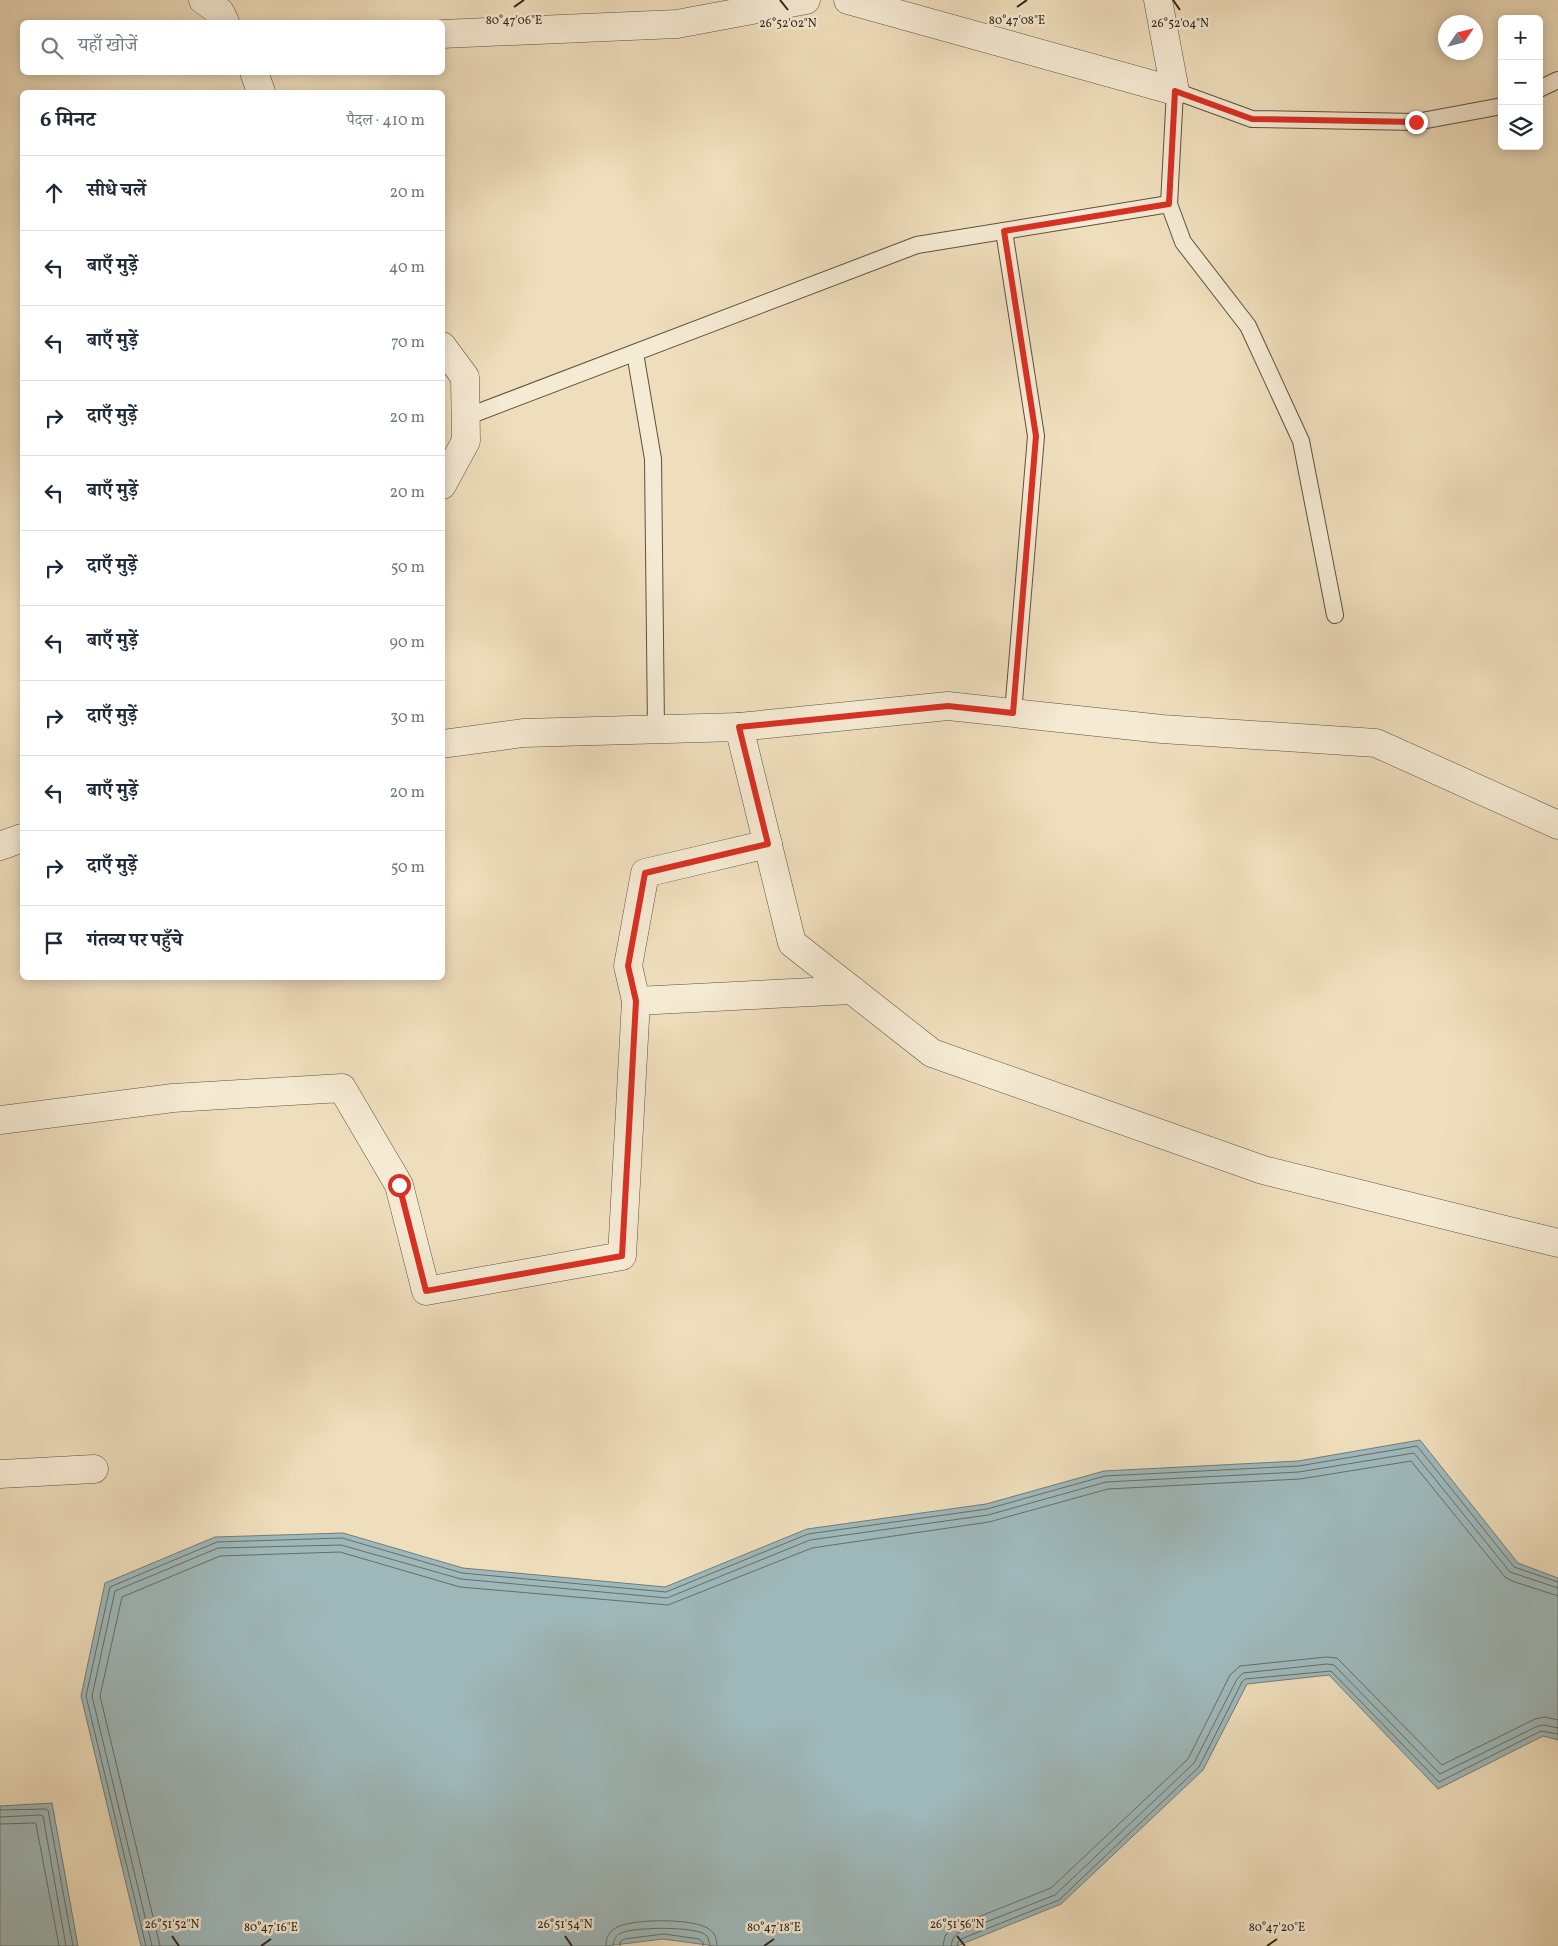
<!DOCTYPE html>
<html lang="hi">
<meta charset="utf-8">
<style>
body{margin:0;font-family:Vollkorn,"Noto Serif Devanagari",serif;background:#f2f2f3;color:#1f2937}
.controls{position:absolute;right:15px;top:15px;display:grid;overflow:hidden;border-radius:8px;box-shadow:0 2px 12px #0003}
.controls button{width:45px;height:45px;display:grid;place-items:center;padding:0;border:0;border-bottom:1px solid #e0e1e3;background:#fff;color:#1f2937;font:25px sans-serif}
.compass{position:absolute;left:1438px;top:15px;width:45px;height:45px;border-radius:50%;background:#fff;box-shadow:0 2px 12px #0003;rotate:55deg}
.stop{position:absolute;width:15px;height:15px;margin:-11px;border:4px solid #d93025;border-radius:50%;background:#fff}
.stop.end{background:#d93025;border-color:#fff;box-shadow:0 1px 5px #0008}
.list{margin:0;padding:0;list-style:none}
h2{display:flex;justify-content:space-between;align-items:center;height:65px;margin:0;padding:0 20px;font-size:21px}
h2 small{font-size:16px;font-weight:400;color:#747a83}
.list li{display:grid;grid-template-columns:32px 1fr auto;gap:15px;align-items:center;box-sizing:border-box;height:75px;padding:0 20px;border-top:1px solid #e0e1e3}
.list b{display:block;font-size:19px;white-space:nowrap}
.list em{font-size:16px;font-style:normal;color:#747a83}
.icon{flex:none;width:28px;height:28px;fill:none;stroke:currentColor;stroke-width:2;stroke-linecap:round;stroke-linejoin:round}
.map{position:relative;flex:none;width:1558px;height:1946px;overflow:hidden}
.search{position:absolute;background:#fff;box-shadow:0 2px 12px #0003;left:20px;top:20px;width:425px;height:55px;display:flex;align-items:center;gap:12px;box-sizing:border-box;padding:0 18px;border-radius:8px;color:#747a83;font-size:19px}
.panel{position:absolute;background:#fff;box-shadow:0 2px 12px #0003;left:20px;top:90px;width:425px;height:890px;border-radius:8px}
.map>svg:first-child{display:block}
.water{fill:#9fb9bb;stroke:#717d79}
.lines{fill:none;stroke-linecap:round;stroke-linejoin:round}
.shore{stroke:#666e68;stroke-width:1}
.service-casing{stroke:#5d5140;stroke-width:18}
.minor-casing{stroke:#5d5140;stroke-width:29}
.tertiary-casing{stroke:#5d5140;stroke-width:29}
.service{stroke:#f5ead3;stroke-width:16}
.minor{stroke:#f5ead3;stroke-width:28}
.tertiary{stroke:#f5ead3;stroke-width:28}
.route{stroke:#d93025;stroke-width:6}
.ticks{fill:none;stroke:#2c2216;stroke-width:2}
.ticks-label{font-size:12px;text-anchor:middle;fill:#2c2216;stroke:#f5ead3;stroke-width:5;stroke-linejoin:round;paint-order:stroke}
</style>
<div class="map">
<svg width="1558" height="1946" viewBox="0 0 1558 1946">
<rect width="100%" height="100%" fill="#efdebc"/>
<filter id="stains"><feTurbulence type="fractalNoise" baseFrequency=".004" numOctaves="4"/><feColorMatrix values="0 0 0 0 .2 0 0 0 0 .09 0 0 0 0 .02 0 0 0 .5 -.17"/></filter>
<radialGradient id="worn" r=".72"><stop offset=".6" stop-color="#630" stop-opacity="0"/><stop offset="1" stop-color="#630" stop-opacity=".3"/></radialGradient>
<g class="water">
<path d="M1420,1440L1518,1563L1558,1578V1740L1543,1736L1438,1789L1329,1675L1247,1684L1203,1770L1061,1904L957,1946H715L663,1939L606,1946H141L81,1696L105,1583L215,1537L343,1533L463,1568L665,1587L807,1529L986,1504L1104,1471L1298,1461Z"/>
<path d="M52,1803L78,1946H0V1806Z"/>
</g>
<g class="lines">
<g class="shore">
<path d="M0,1810L45,1809L48,1810L73,1946"/>
<path d="M0,1817L40,1815L43,1816L66,1946"/>
<path d="M0,1824L34,1823L36,1824L59,1946"/>
<path d="M146,1946L86,1696L110,1587L217,1542L342,1538L462,1573L666,1592L808,1534L987,1509L1105,1476L1299,1466L1417,1446L1514,1567L1558,1582"/>
<path d="M152,1946L92,1696L115,1591L218,1548L341,1545L461,1579L667,1598L810,1540L988,1515L1106,1482L1299,1472L1414,1453L1510,1572L1558,1588"/>
<path d="M160,1946L100,1696L122,1597L220,1556L340,1552L460,1587L668,1605L812,1548L989,1522L1108,1489L1300,1479L1411,1461L1505,1577L1512,1581L1558,1596"/>
<path d="M606,1946C606,1939 608,1933 614,1929C628,1918 695,1918 709,1929C715,1933 717,1939 717,1946"/>
<path d="M613,1946C614,1940 615,1936 621,1933C634,1927 695,1926 706,1935C709,1938 709,1942 710,1946"/>
<path d="M620,1946V1942L624,1939L664,1934L699,1939L703,1942V1946"/>
<path d="M943,1946L945,1936L953,1927L1051,1888L1188,1759L1230,1675L1240,1666L1326,1657L1337,1658L1442,1765L1535,1719L1545,1717L1558,1720"/>
<path d="M951,1946L953,1938L958,1933L1055,1895L1194,1763L1237,1679L1243,1673L1327,1664L1334,1665L1440,1774L1538,1726L1544,1725L1558,1728"/>
<path d="M957,1946L958,1942L961,1939L1059,1900L1199,1767L1242,1682L1245,1679L1331,1671L1439,1782L1541,1731L1558,1734"/>
</g>
<defs>
<g id="service">
<path d="M1539,89L1558,80"/>
<path d="M1004,231L1036,436L1013,713"/>
<path d="M635,353L653,459L656,729"/>
<path d="M466,417L917,245L1169,204"/>
<path d="M1335,615L1301,441L1248,326L1183,242L1169,204L1175,91L1252,119L1416,122L1502,106"/>
</g>
<g id="minor">
<path d="M203,0L220,12L225,22"/>
<path d="M848,0L1175,91L1158,0"/>
<path d="M442,34L677,24L806,0"/>
<path d="M254,72L261,92"/>
<path d="M442,346L465,377L466,441L442,485"/>
<path d="M739,727L948,706L1162,729L1376,743L1558,825"/>
<path d="M636,1001L852,990"/>
<path d="M0,1120L173,1098L342,1088L399,1185L426,1291L622,1256L636,1001L628,966L645,873L768,844"/>
<path d="M0,1474L94,1469"/>
</g>
<g id="tertiary">
<path d="M442,744L523,733L739,727L792,943L932,1053L1263,1170L1558,1243"/>
<path d="M0,846L22,838"/>
</g>
</defs>
<use href="#service" class="service-casing"/>
<use href="#minor" class="minor-casing"/>
<use href="#tertiary" class="tertiary-casing"/>
<use href="#service" class="service"/>
<use href="#minor" class="minor"/>
<use href="#tertiary" class="tertiary"/>
</g>
<g class="lines">
<path class="route" d="M399,1185L426,1291L622,1256L636,1001L628,966L645,873L768,844L739,727L948,706L1013,713L1036,436L1004,231L1169,204L1175,91L1252,119L1416,122"/>
</g>
<path class="ticks" d="M780,0L788,10M1173,0L1180,10M514,7L524,0M1017,7L1027,0M172,1936L179,1946M565,1936L572,1946M957,1936L965,1946M261,1946L271,1939M764,1946L774,1939M1267,1946L1277,1939"/>
<g class="ticks-label">
<text x="514" y="24">80°47'06"E</text>
<text x="1017" y="24">80°47'08"E</text>
<text x="788" y="27">26°52'02"N</text>
<text x="1180" y="27">26°52'04"N</text>
<text x="172" y="1928">26°51'52"N</text>
<text x="565" y="1928">26°51'54"N</text>
<text x="957" y="1928">26°51'56"N</text>
<text x="271" y="1931">80°47'16"E</text>
<text x="774" y="1931">80°47'18"E</text>
<text x="1277" y="1931">80°47'20"E</text>
</g>
<rect width="100%" height="100%" filter="url(#stains)"/>
<rect width="100%" height="100%" fill="url(#worn)"/>
</svg>
<div class="controls">
<button>+</button>
<button>−</button>
<button><svg class="icon" aria-label="layers" viewBox="0 0 24 24"><path d="M12 4l9 5-9 5-9-5zM3 14l9 5 9-5"/></svg></button>
</div>
<svg class="compass" viewBox="-18 -18 36 36"><path d="M0-13l5 13h-10z" fill="#e53935"/><path d="M0 13l5-13h-10z" fill="#747a83"/></svg>
<div class="stop" style="left:399px;top:1185px"></div>
<div class="stop end" style="left:1416px;top:122px"></div>
<div class="search"><svg class="icon" aria-label="search" viewBox="0 0 24 24"><circle cx="10" cy="10" r="6"/><path d="M15 15l6 6"/></svg>यहाँ खोजें</div>
<section class="panel">
<h2>6 मिनट<small>पैदल · 410 m</small></h2>
<ul class="list">
<li><svg class="icon" aria-label="ahead" viewBox="0 0 24 24"><path d="M12 20V5M6 11l6-6 6 6"/></svg><div><b>सीधे चलें</b></div><em>20 m</em></li>
<li><svg class="icon" aria-label="left" viewBox="0 0 24 24"><path d="M17 20v-9H6M10 6l-5 5 5 5"/></svg><div><b>बाएँ मुड़ें</b></div><em>40 m</em></li>
<li><svg class="icon" aria-label="left" viewBox="0 0 24 24"><path d="M17 20v-9H6M10 6l-5 5 5 5"/></svg><div><b>बाएँ मुड़ें</b></div><em>70 m</em></li>
<li><svg class="icon" aria-label="right" viewBox="0 0 24 24"><path d="M7 20v-9h11M14 6l5 5-5 5"/></svg><div><b>दाएँ मुड़ें</b></div><em>20 m</em></li>
<li><svg class="icon" aria-label="left" viewBox="0 0 24 24"><path d="M17 20v-9H6M10 6l-5 5 5 5"/></svg><div><b>बाएँ मुड़ें</b></div><em>20 m</em></li>
<li><svg class="icon" aria-label="right" viewBox="0 0 24 24"><path d="M7 20v-9h11M14 6l5 5-5 5"/></svg><div><b>दाएँ मुड़ें</b></div><em>50 m</em></li>
<li><svg class="icon" aria-label="left" viewBox="0 0 24 24"><path d="M17 20v-9H6M10 6l-5 5 5 5"/></svg><div><b>बाएँ मुड़ें</b></div><em>90 m</em></li>
<li><svg class="icon" aria-label="right" viewBox="0 0 24 24"><path d="M7 20v-9h11M14 6l5 5-5 5"/></svg><div><b>दाएँ मुड़ें</b></div><em>30 m</em></li>
<li><svg class="icon" aria-label="left" viewBox="0 0 24 24"><path d="M17 20v-9H6M10 6l-5 5 5 5"/></svg><div><b>बाएँ मुड़ें</b></div><em>20 m</em></li>
<li><svg class="icon" aria-label="right" viewBox="0 0 24 24"><path d="M7 20v-9h11M14 6l5 5-5 5"/></svg><div><b>दाएँ मुड़ें</b></div><em>50 m</em></li>
<li><svg class="icon" aria-label="arrive" viewBox="0 0 24 24"><path d="M6 21V4h12l-3 4 3 4H6"/></svg><div><b>गंतव्य पर पहुँचे</b></div></li>
</ul>
</section>
</div>
